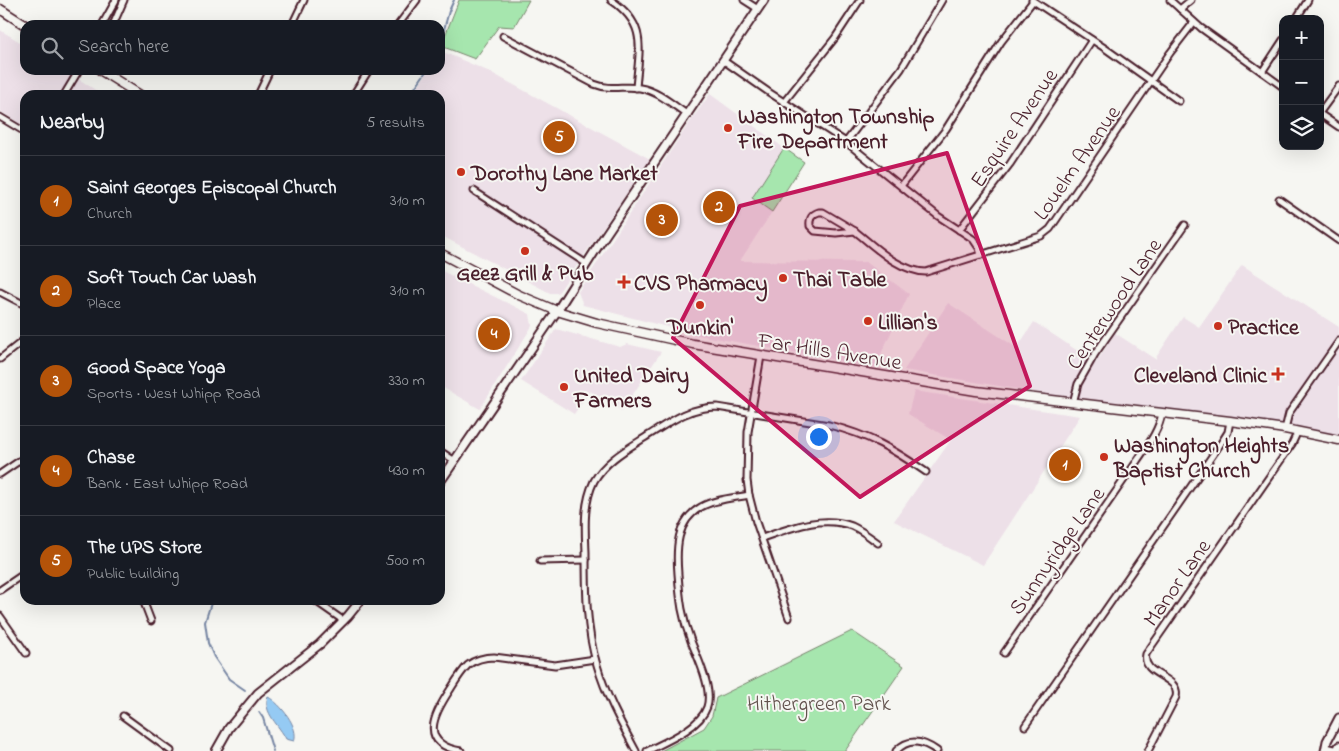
<!DOCTYPE html>
<meta charset="utf-8">
<style>
body{margin:0;font-family:"Indie Flower",sans-serif;background:#242831;color:#f1f3f6}
.controls{position:absolute;right:15px;top:15px;display:grid;overflow:hidden;border-radius:10px;box-shadow:0 5px 20px #0002}
.controls button{width:45px;height:45px;display:grid;place-items:center;padding:0;border:0;border-bottom:1px solid #363941;background:#171b24;color:#f1f3f6;font:25px sans-serif}
.you{position:absolute;left:818px;top:436px;width:18px;height:18px;margin:-12px;border:4px solid #fff;border-radius:50%;background:#1a73e8;box-shadow:0 0 0 8px #1a73e833}
.badge{display:grid;place-items:center;width:32px;height:32px;border-radius:50%;background:#b45309;color:#fff;font-size:16px;font-weight:700}
.pin{position:absolute;translate:-50% -50%;border:2px solid #fff;box-shadow:0 1px 5px #0006}
.list{margin:0;padding:0;list-style:none}
h2{display:flex;justify-content:space-between;align-items:center;height:65px;margin:0;padding:0 20px;font-size:21px}
h2 small{font-size:16px;font-weight:400;color:#9ea1a6}
.list li{display:grid;grid-template-columns:32px 1fr auto;gap:15px;align-items:center;box-sizing:border-box;height:90px;padding:0 20px;border-top:1px solid #363941}
.list b{display:block;font-size:19px;white-space:nowrap}
.list p{margin:0;font-size:16px;white-space:nowrap;color:#9ea1a6}
.list em{font-size:16px;font-style:normal;color:#9ea1a6}
.icon{flex:none;width:28px;height:28px;fill:none;stroke:currentColor;stroke-width:2;stroke-linecap:round;stroke-linejoin:round}
.map{position:relative;flex:none;width:1339px;height:751px;overflow:hidden}
.search{position:absolute;background:#171b24;box-shadow:0 5px 20px #0002;left:20px;top:20px;width:425px;height:55px;display:flex;align-items:center;gap:12px;box-sizing:border-box;padding:0 18px;border-radius:15px;color:#9ea1a6;font-size:19px}
.panel{position:absolute;background:#171b24;box-shadow:0 5px 20px #0002;left:20px;top:90px;width:425px;height:515px;border-radius:15px}
.map>svg:first-child{display:block}
.built{fill:#ede0e8}
.green{fill:#a6e6ae;stroke:#78826c}
.water{fill:#95caf3;stroke:#7786a3}
.lines{fill:none;stroke-linecap:round;stroke-linejoin:round}
.stream{stroke:#7786a3;stroke-width:2}
.street-casing{stroke:#4a1f2b;stroke-width:9}
.secondary-casing{stroke:#4a1f2b;stroke-width:11}
.primary-casing{stroke:#4a1f2b;stroke-width:11}
.street{stroke:#f6f6f2;stroke-width:5}
.secondary{stroke:#f6f6f2;stroke-width:7}
.primary{stroke:#f6f6f2;stroke-width:8}
.marked{fill:#c2185b;fill-opacity:0.2;stroke:#c2185b;stroke-width:4;stroke-linejoin:round}
.poi-dot{fill:#c8321e;stroke:#f6f6f2;stroke-width:2}
.labels{text-anchor:middle;stroke-width:4;stroke-linejoin:round;paint-order:stroke}
.poi-label{font-size:22px;font-weight:bold;fill:#4a1f2b;stroke:#f6f6f2;text-anchor:start}
.street-label{font-size:22px;fill:#4a1f2b;stroke:#f6f6f2}
.park-label{font-size:22px;fill:#61514c;stroke:#f6f6f2}
</style>
<div class="map">
<svg width="1339" height="751" viewBox="0 0 1339 751">
<rect width="100%" height="100%" fill="#f6f6f2"/>
<filter id="ink" filterUnits="userSpaceOnUse"><feTurbulence type="fractalNoise" baseFrequency=".02" numOctaves="2"/><feDisplacementMap in="SourceGraphic" scale="10" xChannelSelector="R" yChannelSelector="G"/><feConvolveMatrix kernelMatrix="1 2 1 2 8 2 1 2 1" color-interpolation-filters="sRGB"/></filter>
<g filter="url(#ink)">
<g class="built">
<path d="M0,30L25,45V70H65L103,95H25V127L0,111Z"/>
<path d="M441,51L490,72L650,159L558,293H550L440,235V95H412L429,70H440Z"/>
<path d="M710,94L784,148L753,198L772,212L740,261L866,262L909,294L875,367L698,335L583,305L578,292L689,123Z"/>
<path d="M1242,265L1339,327V439L1147,411L904,370L948,303L1017,348L1034,322L1096,363L1115,333L1155,359L1183,317L1199,327Z"/>
<path d="M440,270L530,314L532,326L480,409L440,386Z"/>
<path d="M556,329L620,347L627,344L661,352L622,411L590,391L574,414L521,381Z"/>
<path d="M914,391L1080,416L983,565L894,521L951,440L908,414Z"/>
</g>
<g class="green">
<path d="M459,0H529L514,27L499,26L475,59L441,46Z"/>
<path d="M784,148L804,162L772,212L752,198Z"/>
<path d="M852,631L904,666L845,751H661L704,728L712,716L716,698Z"/>
</g>
<path class="water" d="M268,697C280,703 300,728 294,741L286,739C280,726 262,712 268,697Z"/>
<g class="lines">
<g class="stream">
<path d="M440,44L449,11L454,0"/>
<path d="M410,95L427,70"/>
<path d="M212,600L205,622L208,643L214,657L229,679L245,690"/>
<path d="M259,712L263,718L273,751"/>
</g>
<defs>
<g id="street">
<path d="M611,0C648,25 639,48 636,88"/>
<path d="M744,0L758,9"/>
<path d="M1032,0L1106,49L1179,101"/>
<path d="M1170,0L1201,28L1283,87"/>
<path d="M1180,9L1191,0"/>
<path d="M1296,19L1308,0"/>
<path d="M102,25L116,0"/>
<path d="M113,25L124,0"/>
<path d="M292,25L304,0"/>
<path d="M398,25L417,0"/>
<path d="M503,36L594,84C612,91 623,85 640,88C658,91 673,105 688,115"/>
<path d="M724,61L770,93L846,142L938,216L973,239L979,248L981,255"/>
<path d="M1262,72L1283,40"/>
<path d="M64,95L79,70"/>
<path d="M258,95L270,70"/>
<path d="M353,95L369,70"/>
<path d="M784,102L835,38L860,0"/>
<path d="M1320,112L1339,86"/>
<path d="M1320,114L1339,127"/>
<path d="M0,117L25,132"/>
<path d="M846,142L901,69L942,0"/>
<path d="M901,186L946,129L1001,42L1033,1"/>
<path d="M474,191L587,264"/>
<path d="M1279,199L1339,241"/>
<path d="M819,212H823L855,231L836,233L815,231L810,226C809,219 812,214 819,212Z"/>
<path d="M959,230L1010,164L1092,40"/>
<path d="M855,231C876,248 899,271 926,272L1041,236L1050,229L1170,53L1194,22"/>
<path d="M0,292L25,305"/>
<path d="M761,356L748,432L747,480L749,495L756,522L789,618"/>
<path d="M0,359L25,339"/>
<path d="M1073,403L1078,384L1095,354L1185,225"/>
<path d="M1285,429L1289,413L1339,341"/>
<path d="M440,451L455,461"/>
<path d="M0,474L25,457"/>
<path d="M762,538C791,528 821,515 852,526C861,530 870,537 878,543"/>
<path d="M540,561L586,560"/>
<path d="M0,590L25,573"/>
<path d="M143,600L151,621"/>
<path d="M314,600L344,621"/>
<path d="M0,616L26,653"/>
<path d="M1004,653L1137,461C1147,446 1159,431 1162,413"/>
<path d="M123,716L171,751"/>
<path d="M1025,726L1221,443L1228,432L1230,421"/>
<path d="M1326,747L1339,750"/>
<path d="M461,751C418,744 434,714 450,690C455,682 461,672 468,665C476,659 484,657 494,657L555,665L595,659"/>
<path d="M636,751C621,723 606,696 597,665C586,629 586,590 586,552C585,528 583,504 594,481C606,460 629,448 649,435C671,421 690,407 717,407L829,425C869,435 893,449 926,472"/>
<path d="M647,751C665,742 700,728 707,707C713,689 698,659 691,641C682,618 680,600 678,574C676,549 676,521 701,507C715,499 734,498 749,495"/>
<path d="M896,751C909,737 923,741 937,751"/>
<path d="M1148,751L1176,697C1181,675 1141,677 1146,654L1292,444L1298,431"/>
</g>
<g id="secondary">
<path d="M440,482L557,311L600,243L764,0"/>
<path d="M216,751L229,728L258,693L320,644L348,616L361,600"/>
<path d="M1325,751L1327,741L1339,718"/>
<path d="M1337,751L1339,746"/>
</g>
<g id="primary">
<path d="M0,9L25,25"/>
<path d="M100,70L140,95"/>
<path d="M440,253L519,295L557,311L597,323L693,344L976,391L1230,421L1285,429L1339,440"/>
</g>
</defs>
<use href="#street" class="street-casing"/>
<use href="#secondary" class="secondary-casing"/>
<use href="#primary" class="primary-casing"/>
<use href="#street" class="street"/>
<use href="#secondary" class="secondary"/>
<use href="#primary" class="primary"/>
</g>
</g>
<path class="marked" d="M947,153L1030,386L860,497L673,338L740,206Z"/>
<g class="poi-dot">
<circle cx="728" cy="128" r="5"/>
<circle cx="461" cy="172" r="5"/>
<circle cx="525" cy="251" r="5"/>
<circle cx="783" cy="278" r="5"/>
<path d="M621.5 274.5h5v5h5v5h-5v5h-5v-5h-5v-5h5z"/>
<circle cx="700" cy="305" r="5"/>
<circle cx="868" cy="321" r="5"/>
<circle cx="1218" cy="326" r="5"/>
<path d="M1275.5 366.5h5v5h5v5h-5v5h-5v-5h-5v-5h5z"/>
<circle cx="564" cy="387" r="5"/>
<circle cx="1104" cy="457" r="5"/>
</g>
<g class="labels">
<g class="poi-label">
<text x="738" y="123">Washington Township<tspan x="738" dy="25">Fire Department</tspan></text>
<text x="471" y="180">Dorothy Lane Market</text>
<text x="525" y="280" text-anchor="middle">Geez Grill &amp; Pub</text>
<text x="793" y="286">Thai Table</text>
<text x="634" y="290">CVS Pharmacy</text>
<text x="878" y="329">Lillian's</text>
<text x="700" y="334" text-anchor="middle">Dunkin'</text>
<text x="1228" y="334">Practice</text>
<text x="574" y="382">United Dairy<tspan x="574" dy="25">Farmers</tspan></text>
<text x="1267" y="382" text-anchor="end">Cleveland Clinic</text>
<text x="1114" y="452">Washington Heights<tspan x="1114" dy="25">Baptist Church</tspan></text>
</g>
<g class="street-label">
<text transform="translate(1013 127) rotate(-56)" y="8">Esquire Avenue</text>
<text transform="translate(1076 162) rotate(-55)" y="8">Louelm Avenue</text>
<text transform="translate(1113 303) rotate(-56)" y="8">Centerwood Lane</text>
<text transform="translate(830 350) rotate(9)" y="8">Far Hills Avenue</text>
<text transform="translate(1056 550) rotate(-55)" y="8">Sunnyridge Lane</text>
<text transform="translate(1176 582) rotate(-55)" y="8">Manor Lane</text>
</g>
<g class="park-label">
<text x="819" y="710">Hithergreen Park</text>
</g>
</g>
</svg>
<div class="controls">
<button>+</button>
<button>−</button>
<button><svg class="icon" aria-label="layers" viewBox="0 0 24 24"><path d="M12 4l9 5-9 5-9-5zM3 14l9 5 9-5"/></svg></button>
</div>
<div class="you"></div>
<div class="pin badge" style="left:1065px;top:465px">1</div>
<div class="pin badge" style="left:719px;top:207px">2</div>
<div class="pin badge" style="left:662px;top:220px">3</div>
<div class="pin badge" style="left:494px;top:334px">4</div>
<div class="pin badge" style="left:559px;top:137px">5</div>
<div class="search"><svg class="icon" aria-label="search" viewBox="0 0 24 24"><circle cx="10" cy="10" r="6"/><path d="M15 15l6 6"/></svg>Search here</div>
<section class="panel">
<h2>Nearby<small>5 results</small></h2>
<ul class="list">
<li><span class="badge">1</span><div><b>Saint Georges Episcopal Church</b><p>Church</p></div><em>310 m</em></li>
<li><span class="badge">2</span><div><b>Soft Touch Car Wash</b><p>Place</p></div><em>310 m</em></li>
<li><span class="badge">3</span><div><b>Good Space Yoga</b><p>Sports · West Whipp Road</p></div><em>330 m</em></li>
<li><span class="badge">4</span><div><b>Chase</b><p>Bank · East Whipp Road</p></div><em>430 m</em></li>
<li><span class="badge">5</span><div><b>The UPS Store</b><p>Public building</p></div><em>500 m</em></li>
</ul>
</section>
</div>
